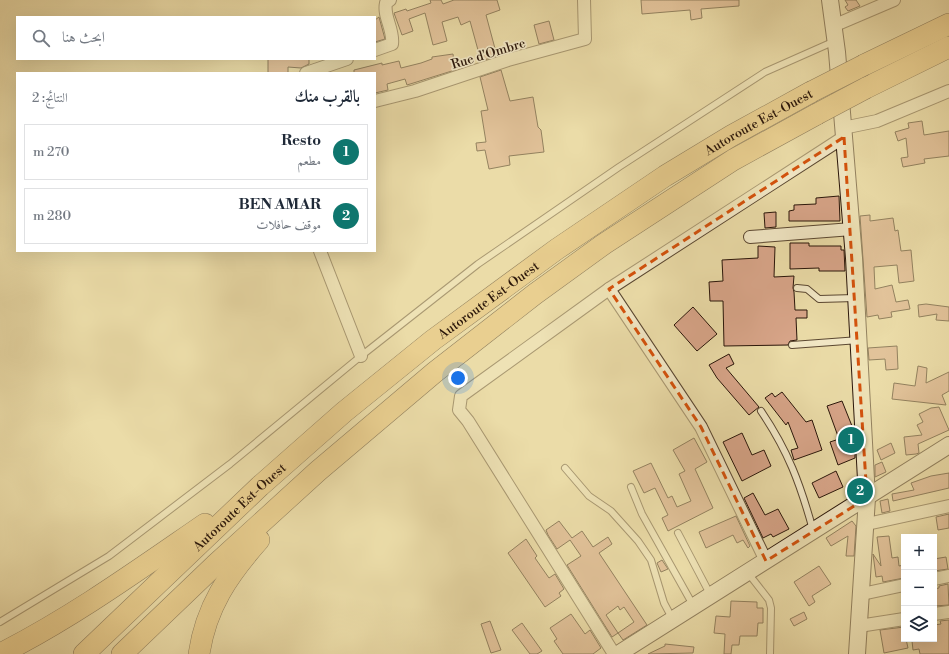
<!DOCTYPE html>
<html lang="ar">
<meta charset="utf-8">
<style>
body{margin:0;font-family:"Libre Bodoni",Amiri,serif;background:#f2f2f3;color:#1f2937;direction:rtl}
.controls{position:absolute;right:12px;bottom:12px;display:grid;overflow:hidden;border-radius:0px;box-shadow:0 4px 16px #0002}
.controls button{width:36px;height:36px;display:grid;place-items:center;padding:0;border:0;border-bottom:1px solid #e0e1e3;background:#fff;color:#1f2937;font:20px sans-serif}
.you{position:absolute;left:458px;top:378px;width:14px;height:14px;margin:-10px;border:3px solid #fff;border-radius:50%;background:#1a73e8;box-shadow:0 0 0 6px #1a73e833}
.badge{display:grid;place-items:center;width:26px;height:26px;border-radius:50%;background:#0f766e;color:#fff;font-size:13px;font-weight:700}
.pin{position:absolute;translate:-50% -50%;border:2px solid #fff;box-shadow:0 1px 4px #0006}
.list{margin:0;padding:0;list-style:none}
h2{display:flex;justify-content:space-between;align-items:center;height:52px;margin:0;padding:0 16px;font-size:17px}
h2 small{font-size:13px;font-weight:400;color:#747a83}
.list li{display:grid;grid-template-columns:26px 1fr auto;gap:12px;align-items:center;box-sizing:border-box;height:56px;margin:0 8px 8px;padding:0 8px;border:1px solid #e0e1e3;border-radius:0px}
.list b{display:block;font-size:15px;white-space:nowrap}
.list p{margin:0;font-size:13px;white-space:nowrap;color:#747a83}
.list em{font-size:13px;font-style:normal;color:#747a83}
.icon{flex:none;width:22px;height:22px;fill:none;stroke:currentColor;stroke-width:2;stroke-linecap:round;stroke-linejoin:round}
.map{position:relative;flex:none;width:949px;height:654px;overflow:hidden;direction:ltr}
.search{position:absolute;background:#fff;box-shadow:0 4px 16px #0002;left:16px;top:16px;width:360px;height:44px;display:flex;align-items:center;gap:10px;box-sizing:border-box;padding:0 14px;border-radius:0px;color:#747a83;font-size:15px}
.panel{position:absolute;background:#fff;box-shadow:0 4px 16px #0002;left:16px;top:72px;width:360px;height:180px;border-radius:0px;direction:rtl}
.map>svg:first-child{display:block}
.building{fill:#d8a589;stroke:#291509;fill-rule:evenodd}
.lines{fill:none;stroke-linecap:round;stroke-linejoin:round}
.lane-casing{stroke:#5a4731;stroke-width:8}
.street-casing{stroke:#5a4731;stroke-width:14}
.secondary-casing{stroke:#291509;stroke-width:18}
.highway-casing{stroke:#291509;stroke-width:22}
.lane{stroke:#f2e8c6;stroke-width:6}
.street{stroke:#f2e8c6;stroke-width:12}
.secondary{stroke:#f2e8c6;stroke-width:16}
.highway{stroke:#e6be74;stroke-width:21}
.highway-bridge-casing{stroke:#291509;stroke-width:22;stroke-linecap:butt}
.highway-bridge{stroke:#e6be74;stroke-width:21}
.marked{fill:none;stroke:#d5520c;stroke-width:3;stroke-dasharray:8 5;stroke-linejoin:round}
.labels{text-anchor:middle;stroke-width:3.5;stroke-linejoin:round;paint-order:stroke}
.street-label{font-size:13px;fill:#291509;stroke:#f2e8c6}
</style>
<div class="map">
<svg width="949" height="654" viewBox="0 0 949 654">
<rect width="100%" height="100%" fill="#ebdca8"/>
<filter id="stains"><feTurbulence type="fractalNoise" baseFrequency=".005" numOctaves="4"/><feColorMatrix values="0 0 0 0 .2 0 0 0 0 .09 0 0 0 0 .02 0 0 0 .5 -.17"/></filter>
<radialGradient id="worn" r=".72"><stop offset=".6" stop-color="#630" stop-opacity="0"/><stop offset="1" stop-color="#630" stop-opacity=".3"/></radialGradient>
<g class="building">
<path d="M430,0H441L443,4L454,0H497L500,10L486,15L497,56L481,61L470,21L461,25L458,17L442,22L447,41L433,45L425,13L409,19L413,31L402,35L394,13L406,9L407,11L431,3Z"/>
<path d="M641,0H739V6L701,9L702,18L691,20L690,10L642,14Z"/>
<path d="M845,0H856L860,6L848,11L845,7L848,5Z"/>
<path d="M379,17L385,39L375,42V20Z"/>
<path d="M549,21L554,40L539,44L534,25Z"/>
<path d="M453,54L455,70L407,85L405,79L387,84L388,90L375,93V73H354V70L382,63V65L399,61L401,68L421,63L432,59V57Z"/>
<path d="M268,59H309V64L301,68L288,67V73H268Z"/>
<path d="M501,70L510,101L533,97L538,127L541,130L544,152L509,156L510,165L489,169L485,150L477,151L476,143L486,142L481,111L488,110L480,77Z"/>
<path d="M922,121L924,135L949,131V156L924,159L925,163L903,167L901,158L908,157L906,138L898,141L895,132L909,128L908,123Z"/>
<path d="M839,196L840,221H789V211L794,210V205L816,204V198Z"/>
<path d="M776,212V227L765,228L764,213Z"/>
<path d="M870,215V221L893,218L895,231L898,230L901,251L911,250L913,272L914,281L899,283L897,265L874,267L875,289L892,285L896,302L908,300L910,309L891,312L892,317L879,319L878,315L867,317L860,216Z"/>
<path d="M790,243H809V246H841V250H844L845,271H819V268L790,269Z"/>
<path d="M758,246L775,247L774,277L794,276L793,288L794,292L795,310H807V318H796L797,340L790,341L788,345L724,346L723,301H710L709,282L723,281L722,260L758,258Z"/>
<path d="M926,304L949,307V321L936,320L937,314L919,317L918,305Z"/>
<path d="M693,307L717,334L697,351L674,325Z"/>
<path d="M897,346L898,369L886,370L885,359L869,360L868,348Z"/>
<path d="M729,354L734,364L726,368L759,407L749,415L717,378L709,365Z"/>
<path d="M918,366L927,368L926,383L949,372V391L942,395L946,405L892,399L894,383L915,386Z"/>
<path d="M782,392L806,422L812,420L822,450L794,460L791,450L798,448L788,422L786,425L765,398L772,393L775,397Z"/>
<path d="M842,401L852,426L847,428L855,450V458L838,465L830,442L839,439L827,406Z"/>
<path d="M939,407L949,430L918,444L919,453L916,454L906,455L904,437L922,435L917,425L923,422L919,414L931,408Z"/>
<path d="M742,433L752,455L764,450L771,466L742,481L723,442Z"/>
<path d="M694,438L707,462L695,469L713,508L668,531L662,518L668,515L655,488L644,493L633,471L651,463L668,498L672,496L677,507L691,501L679,474L685,471L673,450Z"/>
<path d="M891,443L895,453L881,460L877,450Z"/>
<path d="M882,462L886,472L875,477V465Z"/>
<path d="M836,471L843,487L819,498L812,483Z"/>
<path d="M949,473V488L893,501L892,494L914,490L911,483L931,476Z"/>
<path d="M753,493L765,515L778,509L789,529L773,537L771,534L763,538L744,498Z"/>
<path d="M888,499L890,511L882,513L880,501Z"/>
<path d="M949,514V528L938,530L936,517Z"/>
<path d="M736,516L750,546L748,548L743,540L737,543L733,535L706,548L699,532Z"/>
<path d="M559,521L572,538L582,531L593,547L608,537L612,544L599,553L647,625L623,640L618,633L612,637L567,565L581,556L570,540L557,549L548,535L546,530ZM618,606L620,610L624,607L634,622L618,633L606,615Z"/>
<path d="M852,521L856,526L854,556H846L848,536L831,546L826,538Z"/>
<path d="M889,536L892,558L898,557L899,566L904,565V578L883,582L882,576L876,577L873,554L881,566L877,537Z"/>
<path d="M526,539L537,556L535,558L549,578L555,574L564,589L559,593L561,596L545,607L508,553Z"/>
<path d="M946,557L948,569L934,571V559Z"/>
<path d="M662,560L668,569L661,572L657,563Z"/>
<path d="M819,566L831,584L812,596L815,602L809,606L794,582Z"/>
<path d="M948,584L949,605L934,606V589L939,588V586Z"/>
<path d="M731,601L757,602V608H763V623H758L757,636H740L739,645H732L731,654H724L725,634L714,633L716,616L730,617Z"/>
<path d="M804,612L807,619L794,626L790,619Z"/>
<path d="M571,614L585,634L590,630L601,648L593,654H563L554,641L557,639L550,628Z"/>
<path d="M949,620V654H920L919,649L913,650L912,641L934,639V625L941,624L940,621Z"/>
<path d="M490,621L501,650L491,653L481,624Z"/>
<path d="M522,623L542,651L537,654H530L512,630Z"/>
<path d="M904,627V639H906L908,648L884,653L880,630Z"/>
<path d="M665,644L694,647L693,653L648,654L665,646Z"/>
</g>
<g class="lines">
<defs>
<g id="lane">
<path d="M797,288L807,289L819,299L855,298"/>
<path d="M792,345L859,340"/>
<path d="M761,411C788,451 800,483 813,530"/>
<path d="M565,468L589,496L611,511L638,541L651,560L664,603L672,618"/>
<path d="M631,487L642,514L693,605"/>
<path d="M678,533L710,594"/>
<path d="M748,573L769,600L771,608L770,654"/>
<path d="M0,622L109,556L230,464L361,356L478,264L619,167L765,72L835,41"/>
</g>
<g id="street">
<path d="M833,26L894,0"/>
<path d="M375,50L392,44C394,29 383,17 386,3L390,0"/>
<path d="M306,73L347,59"/>
<path d="M375,101L415,91L508,60L585,39L584,0"/>
<path d="M843,128L877,121L949,91"/>
<path d="M750,237L852,229"/>
<path d="M320,251L361,356"/>
<path d="M609,289L701,427L766,561"/>
<path d="M867,524L949,506"/>
<path d="M934,579L949,576"/>
<path d="M862,594L904,585"/>
<path d="M934,614L949,612"/>
<path d="M859,626L904,619"/>
<path d="M614,654L468,421L459,410L461,396L609,289L844,137"/>
</g>
<g id="secondary">
<path d="M830,0L837,52L854,258L867,498L857,654"/>
<path d="M618,654L949,445"/>
</g>
<g id="highway">
<path d="M864,65L949,24"/>
<path d="M866,88L949,47"/>
<path d="M0,654C73,617 138,570 205,524"/>
<path id="s1" d="M84,654L260,486L344,412L433,340L557,249L665,176L731,136L811,92"/>
<path d="M122,654L215,565L318,471L435,372L535,294L604,244L733,160L817,114"/>
<path d="M199,654C206,607 228,575 259,540"/>
</g>
</defs>
<use href="#lane" class="lane-casing"/>
<use href="#street" class="street-casing"/>
<use href="#secondary" class="secondary-casing"/>
<use href="#highway" class="highway-casing"/>
<use href="#lane" class="lane"/>
<use href="#street" class="street"/>
<use href="#secondary" class="secondary"/>
<use href="#highway" class="highway"/>
<defs>
<g id="highway-bridge">
<path d="M811,92L864,65"/>
<path d="M817,114L866,88"/>
</g>
</defs>
<use href="#highway-bridge" class="highway-bridge-casing"/>
<use href="#highway-bridge" class="highway-bridge"/>
</g>
<path d="M0 0H949V654H0ZM844,137L867,498L766,561L701,427L609,289Z" fill="#ebdca8" fill-opacity=".55" fill-rule="evenodd"/>
<path class="marked" d="M844,137L867,498L766,561L701,427L609,289Z"/>
<g class="labels">
<g class="street-label">
<text transform="translate(488 53) rotate(-17)" y="5">Rue d'Ombre</text>
<text dy="5" stroke="none"><textPath href="#s1" startOffset="862">Autoroute Est-Ouest</textPath></text>
<text dy="5" stroke="none"><textPath href="#s1" startOffset="538">Autoroute Est-Ouest</textPath></text>
<text dy="5" stroke="none"><textPath href="#s1" startOffset="214">Autoroute Est-Ouest</textPath></text>
</g>
</g>
<rect width="100%" height="100%" filter="url(#stains)"/>
<rect width="100%" height="100%" fill="url(#worn)"/>
</svg>
<div class="controls">
<button>+</button>
<button>−</button>
<button><svg class="icon" aria-label="layers" viewBox="0 0 24 24"><path d="M12 4l9 5-9 5-9-5zM3 14l9 5 9-5"/></svg></button>
</div>
<div class="you"></div>
<div class="pin badge" style="left:851px;top:440px">1</div>
<div class="pin badge" style="left:860px;top:491px">2</div>
<div class="search"><svg class="icon" aria-label="search" viewBox="0 0 24 24"><circle cx="10" cy="10" r="6"/><path d="M15 15l6 6"/></svg>ابحث هنا</div>
<section class="panel">
<h2>بالقرب منك<small>النتائج: 2</small></h2>
<ul class="list">
<li><span class="badge">1</span><div><b>Resto</b><p>مطعم</p></div><em>270 m</em></li>
<li><span class="badge">2</span><div><b>BEN AMAR</b><p>موقف حافلات</p></div><em>280 m</em></li>
</ul>
</section>
</div>
